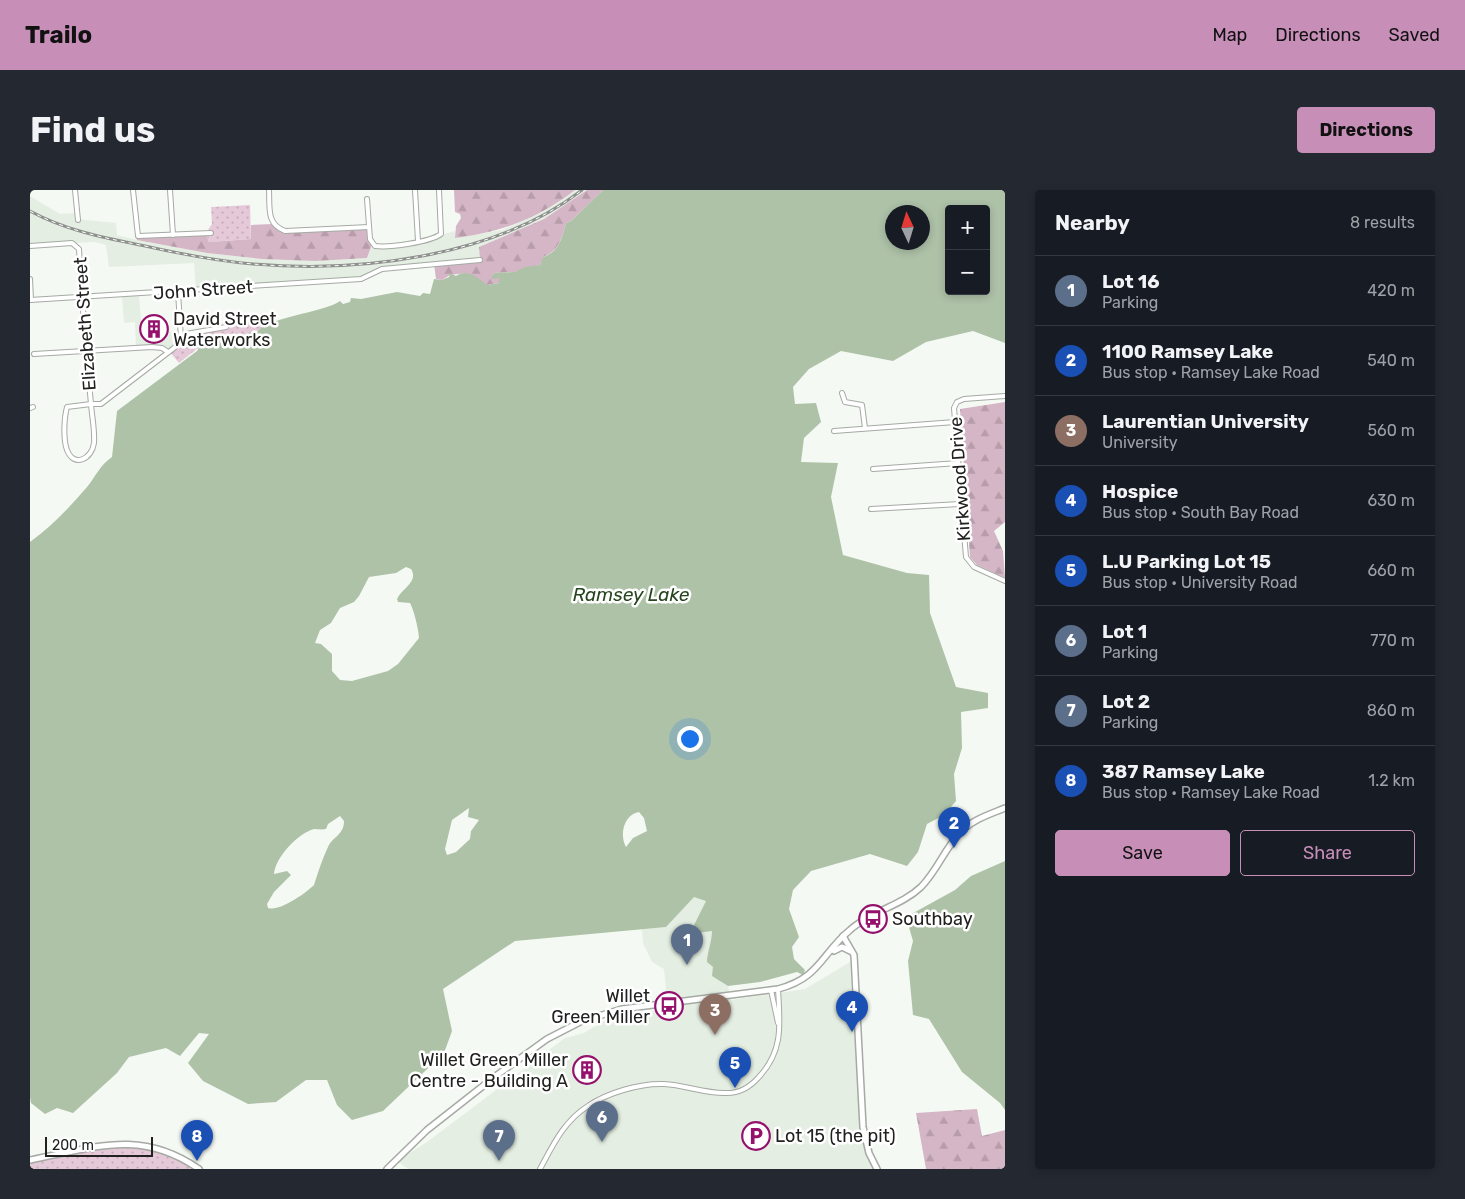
<!DOCTYPE html>
<meta charset="utf-8">
<style>
body{margin:0;font-family:Rubik,sans-serif;background:#242831;color:#f1f3f6}
.controls{position:absolute;right:15px;top:15px;display:grid;overflow:hidden;border-radius:5px;box-shadow:0 2px 8px #0003}
.controls button{width:45px;height:45px;display:grid;place-items:center;padding:0;border:0;border-bottom:1px solid #363941;background:#171b24;color:#f1f3f6;font:25px sans-serif}
.compass{position:absolute;left:855px;top:15px;width:45px;height:45px;border-radius:50%;background:#171b24;box-shadow:0 2px 8px #0003;rotate:356deg}
.scale{position:absolute;left:15px;bottom:12px;width:108px;box-sizing:border-box;padding-left:5px;border:2px solid #212220;border-top:0;font-size:14px;line-height:18px;white-space:nowrap;color:#212220;-webkit-text-stroke:4px #fff;paint-order:stroke}
.you{position:absolute;left:659px;top:548px;width:18px;height:18px;margin:-12px;border:4px solid #fff;border-radius:50%;background:#1a73e8;box-shadow:0 0 0 8px #1a73e833}
.badge{display:grid;place-items:center;width:32px;height:32px;border-radius:50%;background:#c78eb8;color:#fff;font-size:16px;font-weight:700}
.pin{position:absolute;translate:-50% -41px;filter:drop-shadow(0 1px 2px #0008)}
.pin::after{content:'';position:absolute;top:26px;width:18px;height:15px;background:inherit;clip-path:polygon(0 0,100% 0,50% 100%)}
.list{margin:0;padding:0;list-style:none}
h2{display:flex;justify-content:space-between;align-items:center;height:65px;margin:0;padding:0 20px;font-size:21px}
h2 small{font-size:16px;font-weight:400;color:#9ea1a6}
.list li{display:grid;grid-template-columns:32px 1fr auto;gap:15px;align-items:center;box-sizing:border-box;height:70px;padding:0 20px;border-top:1px solid #363941}
.list b{display:block;font-size:19px;white-space:nowrap}
.list p{margin:0;font-size:16px;white-space:nowrap;color:#9ea1a6}
.list em{font-size:16px;font-style:normal;color:#9ea1a6}
.actions{display:flex;gap:10px;padding:15px 20px}
.actions a{flex:1;padding:11px 0;border:1px solid #c78eb8;border-radius:5px;text-align:center;font-size:18px;color:#c78eb8}
.actions .main{background:#c78eb8;color:#111}
.map{position:relative;flex:none;width:975px;height:979px;overflow:hidden;border-radius:5px}
header{display:flex;align-items:center;gap:30px;box-sizing:border-box;height:70px;padding:0 25px;background:#c78eb8;color:#111}
header strong{font-size:24px}
nav{display:flex;gap:28px;margin-inline-start:auto;font-size:18px}
.intro{display:flex;align-items:center;justify-content:space-between;box-sizing:border-box;height:120px;padding:0 30px}
h1{margin:0;font-size:35px}
.button{padding:12px 22px;border-radius:5px;background:#c78eb8;color:#111;font-size:18px;font-weight:700}
main{display:flex;gap:30px;padding:0 30px}
aside{flex:1;background:#171b24;border-radius:5px;box-shadow:0 2px 8px #0003}
.map>svg:first-child{display:block}
.built{fill:#e4eee2}
.green{fill:url(#green-dots)}
.forest{fill:url(#forest-firs)}
.water{fill:#aec2a8;fill-rule:evenodd}
.lines{fill:none;stroke-linecap:round;stroke-linejoin:round}
.minor-casing{stroke:#a5aaa4;stroke-width:6}
.tertiary-casing{stroke:#a5aaa4;stroke-width:8}
.minor{stroke:#fff;stroke-width:4}
.tertiary{stroke:#fff;stroke-width:5}
.rail-casing{stroke:#8d908c;stroke-width:3}
.rail{stroke:#fff;stroke-width:1;stroke-dasharray:4;stroke-linecap:butt}
.labels{text-anchor:middle;stroke-width:5;stroke-linejoin:round;paint-order:stroke}
.street-label{font-size:18px;fill:#212220;stroke:#fff}
.poi-label{font-size:18px;fill:#212220;stroke:#fff;text-anchor:start}
.water-label{font-size:19px;font-style:italic;fill:#27451e;stroke:#fff}
</style>
<header>
<strong>Trailo</strong>
<nav><a>Map</a><a>Directions</a><a>Saved</a></nav>
</header>
<div class="intro"><h1>Find us</h1><a class="button">Directions</a></div>
<main>
<div class="map">
<svg width="975" height="979" viewBox="0 0 975 979">
<defs>
<pattern id="green-dots" width="8" height="8" patternUnits="userSpaceOnUse" patternTransform="scale(1.25)"><rect width="8" height="8" fill="#e6c9d8"/><path d="M2 2h.1M6 6h.1" fill="none" stroke="#c5acb9" stroke-width="1.8" stroke-linecap="round"/></pattern>
<pattern id="forest-firs" width="22" height="20" patternUnits="userSpaceOnUse" patternTransform="scale(1.25)"><rect width="22" height="20" fill="#d5b6c6"/><path d="M5 1l3.5 6h-7zM16 11l3.5 6h-7z" fill="#b79caa"/></pattern>
</defs>
<rect width="100%" height="100%" fill="#f5f9f3"/>
<g class="built">
<path d="M545,0H557L514,29L449,57L450,70L352,79L336,87L166,101L164,73L79,77L76,55L65,52L0,55V6L30,24L46,23L47,29L86,33L87,45L107,50L177,63L232,69L285,71L337,68L342,54L345,56L385,52L425,41V48L472,40L514,21Z"/>
<path d="M109,104L111,131L132,130L133,142L151,141V148L138,162L134,159L106,158L105,132L94,133L92,105Z"/>
<path d="M663,706L676,711L664,735L682,741V753L677,765L691,792L698,796L701,810L775,799L820,772L830,939L835,959L844,979H378L367,971L397,952L535,848L554,843L574,831L638,818L634,779L622,772L613,753L612,739L636,737Z"/>
</g>
<g class="green">
<path d="M220,15L221,49L179,52L176,43L182,34L181,17Z"/>
<path d="M233,129L234,137L207,152L197,149L172,155L149,173L139,161L155,145L196,136L214,130Z"/>
<path d="M89,955C116,957 140,963 163,979H0V973Z"/>
</g>
<g class="forest">
<path d="M424,0H545C507,29 472,42 425,48L426,36L431,28L430,24L425,22Z"/>
<path d="M557,0H573L541,31L536,33C532,48 529,61 513,67L510,75L485,82L463,83L469,88V93L457,95L436,83L420,85L412,90L406,89L404,74L450,70L449,57L514,29Z"/>
<path d="M243,34L255,41L339,37L342,54L337,68L285,71L232,69L177,63L107,50L106,47L176,43L179,52L221,49V35Z"/>
<path d="M975,212V332L964,341L973,361L975,388L947,375L940,367L930,219Z"/>
<path d="M947,919L952,946L975,940V979H896L886,923Z"/>
</g>
<g class="water">
<path d="M573,0H975V153L943,141L896,152L863,171L811,161L779,179L763,197L765,214L786,213L791,232L774,248L771,272L808,273L801,307L813,365L877,383L899,385L900,423L926,497L958,503V518L931,522L932,558L924,584L926,611L914,625L897,634L888,662L877,676L840,664L781,681L763,700L759,719L769,747L762,757L764,769L775,780L773,785L767,782L730,792L698,796L682,786L683,777L677,772C677,762 682,752 682,741L667,743L664,735L676,711L664,707L636,737L485,751L413,799L422,841L414,863L353,921L322,930L307,915L297,890H276L246,912L218,914L173,891L158,873L179,844L169,843L150,866L136,858L99,867L87,883L43,923L27,918L15,924L1,913L0,907V352C22,336 39,318 57,297C66,286 70,275 82,267L87,221L167,161L170,156L197,149L207,152C212,147 217,140 226,143C236,127 293,123 310,111L313,114L320,112L321,108L331,109L367,102L390,106L393,103L400,104L404,89L412,90L419,87L420,83L426,86C436,78 448,87 457,95L469,93V88L461,89L464,83L485,82L495,77L510,75L513,67C529,62 532,48 536,33L541,31ZM919,19H956V101H919ZM862,22H892V52H862ZM376,377L381,379C389,392 372,398 367,409L368,412L380,413C384,420 389,441 389,448L368,474L358,481L322,491L310,490L302,481V464L291,454L285,453L290,440L301,433L310,418L324,412L329,406L339,387L366,383ZM439,618L438,627L449,630L441,641L440,649L426,662L417,665L415,659L422,630ZM609,622L614,628L617,641L603,648L596,657C589,645 594,624 609,622ZM310,626L314,631C314,645 303,646 298,657C292,670 288,682 284,695C276,703 249,722 238,718L237,714L244,702L261,685L257,681L244,684C245,668 268,643 284,639C288,639 292,640 296,639L298,634Z"/>
<path d="M975,671V920L970,913L932,882L899,829L883,825L878,771L883,751L876,727L925,700L941,686Z"/>
</g>
<g class="lines">
<defs>
<g id="minor">
<path d="M45,0L48,30"/>
<path d="M103,0L108,46L181,43"/>
<path d="M140,0L143,45"/>
<path d="M239,0C240,18 236,34 255,41L339,37"/>
<path d="M385,0L388,51"/>
<path d="M337,9L340,49L345,56C359,58 400,52 411,44L409,0"/>
<path d="M0,56L42,53L49,59C52,111 56,163 61,214C62,227 65,241 64,253C62,269 44,278 37,260C33,249 34,228 37,217L61,214H71L144,158L156,144L196,137"/>
<path d="M0,89L1,110"/>
<path d="M148,102L151,149"/>
<path d="M0,110L331,89L352,79L450,70"/>
<path d="M4,164L122,157L132,158L138,162"/>
<path d="M812,203L815,212L832,215L835,238"/>
<path d="M975,206L934,209L927,212L924,218L936,367L944,377L975,391"/>
<path d="M0,218L3,217"/>
<path d="M804,241L925,232"/>
<path d="M843,279L928,273"/>
<path d="M841,319L930,314"/>
<path d="M741,800L748,833"/>
<path d="M510,979C523,955 534,931 558,916C577,903 610,893 634,894C654,895 674,903 694,903C708,904 719,898 728,888C754,861 750,834 748,799"/>
</g>
<g id="tertiary">
<path d="M813,746L824,765L833,937L839,963L847,979"/>
<path d="M804,761L812,757L820,761"/>
<path d="M0,970C63,958 110,938 169,979"/>
<path d="M357,979L397,940L467,885L517,849L552,831L592,819L748,799C790,788 791,764 820,740C841,721 871,716 891,697C907,681 914,660 929,644C941,630 958,625 975,618"/>
</g>
</defs>
<use href="#minor" class="minor-casing"/>
<use href="#tertiary" class="tertiary-casing"/>
<use href="#minor" class="minor"/>
<use href="#tertiary" class="tertiary"/>
<defs>
<path id="rail" d="M0,21C37,41 75,48 115,56C151,64 187,71 223,74C329,83 466,67 552,0"/>
</defs>
<use href="#rail" class="rail-casing"/>
<use href="#rail" class="rail"/>
</g>
<defs>
<symbol id="building-ring" viewBox="-11 -11 22 22"><circle r="9.5" fill="#fff" stroke="#94126c" stroke-width="1.5"/><path d="M-4-6H4V6H1V3H-1V6H-4ZM-2.5-4.3h1.7v1.8h-1.7ZM.8-4.3h1.7v1.8H.8ZM-2.5-1h1.7V.8h-1.7ZM.8-1h1.7V.8H.8Z" fill="#94126c"/></symbol>
<symbol id="bus-ring" viewBox="-11 -11 22 22"><circle r="9.5" fill="#fff" stroke="#94126c" stroke-width="1.5"/><path d="M-5-6H5V4H4V6H2V4H-2V6H-4V4H-5ZM-3.5-4V0h7V-4ZM-3.5 1.2v1.5H-2V1.2ZM2 1.2v1.5H3.5V1.2Z" fill="#94126c"/></symbol>
<symbol id="parking-ring" viewBox="-11 -11 22 22"><circle r="9.5" fill="#fff" stroke="#94126c" stroke-width="1.5"/><path d="M-3.5-5.5H1a3.5 3.5 0 0 1 0 7H-1V5.5H-3.5ZM-1-3.4V-.6H.8a1.4 1.4 0 0 0 0-2.8Z" fill="#94126c"/></symbol>
</defs>
<g fill-rule="evenodd">
<use href="#building-ring" x="108" y="123" width="32" height="32"/>
<use href="#bus-ring" x="827" y="713" width="32" height="32"/>
<use href="#bus-ring" x="623" y="800" width="32" height="32"/>
<use href="#building-ring" x="541" y="864" width="32" height="32"/>
<use href="#parking-ring" x="710" y="930" width="32" height="32"/>
</g>
<g class="labels">
<g class="street-label">
<text transform="translate(173 100) rotate(-4)" y="6">John Street</text>
<text transform="translate(55 134) rotate(-94)" y="6">Elizabeth Street</text>
<text transform="translate(930 289) rotate(-94)" y="6">Kirkwood Drive</text>
</g>
<g class="poi-label">
<text x="143" y="135">David Street<tspan x="143" dy="21">Waterworks</tspan></text>
<text x="862" y="735">Southbay</text>
<text x="620" y="812" text-anchor="end">Willet<tspan x="620" dy="21">Green Miller</tspan></text>
<text x="538" y="876" text-anchor="end">Willet Green Miller<tspan x="538" dy="21">Centre - Building A</tspan></text>
<text x="745" y="952">Lot 15 (the pit)</text>
</g>
<g class="water-label">
<text x="601" y="411">Ramsey Lake</text>
</g>
</g>
</svg>
<div class="controls">
<button>+</button>
<button>−</button>
</div>
<svg class="compass" viewBox="-18 -18 36 36"><path d="M0-13l5 13h-10z" fill="#e53935"/><path d="M0 13l5-13h-10z" fill="#9ea1a6"/></svg>
<div class="scale">200 m</div>
<div class="you"></div>
<div class="pin badge" style="left:657px;top:775px;background:#5c6f8a">1</div>
<div class="pin badge" style="left:924px;top:658px;background:#1a4fb4">2</div>
<div class="pin badge" style="left:685px;top:845px;background:#8d6e63">3</div>
<div class="pin badge" style="left:822px;top:842px;background:#1a4fb4">4</div>
<div class="pin badge" style="left:705px;top:898px;background:#1a4fb4">5</div>
<div class="pin badge" style="left:572px;top:952px;background:#5c6f8a">6</div>
<div class="pin badge" style="left:469px;top:971px;background:#5c6f8a">7</div>
<div class="pin badge" style="left:167px;top:971px;background:#1a4fb4">8</div>
</div>
<aside>
<h2>Nearby<small>8 results</small></h2>
<ul class="list">
<li><span class="badge" style="background:#5c6f8a">1</span><div><b>Lot 16</b><p>Parking</p></div><em>420 m</em></li>
<li><span class="badge" style="background:#1a4fb4">2</span><div><b>1100 Ramsey Lake</b><p>Bus stop · Ramsey Lake Road</p></div><em>540 m</em></li>
<li><span class="badge" style="background:#8d6e63">3</span><div><b>Laurentian University</b><p>University</p></div><em>560 m</em></li>
<li><span class="badge" style="background:#1a4fb4">4</span><div><b>Hospice</b><p>Bus stop · South Bay Road</p></div><em>630 m</em></li>
<li><span class="badge" style="background:#1a4fb4">5</span><div><b>L.U Parking Lot 15</b><p>Bus stop · University Road</p></div><em>660 m</em></li>
<li><span class="badge" style="background:#5c6f8a">6</span><div><b>Lot 1</b><p>Parking</p></div><em>770 m</em></li>
<li><span class="badge" style="background:#5c6f8a">7</span><div><b>Lot 2</b><p>Parking</p></div><em>860 m</em></li>
<li><span class="badge" style="background:#1a4fb4">8</span><div><b>387 Ramsey Lake</b><p>Bus stop · Ramsey Lake Road</p></div><em>1.2 km</em></li>
</ul>
<div class="actions"><a class="main">Save</a><a>Share</a></div>
</aside>
</main>
